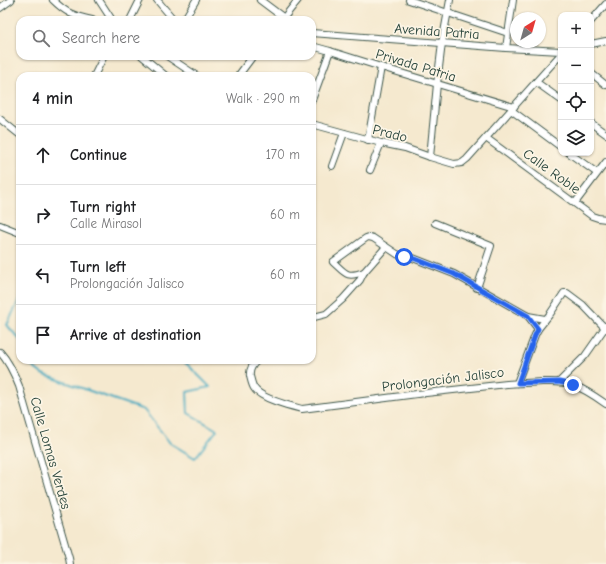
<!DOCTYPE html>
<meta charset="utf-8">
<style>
body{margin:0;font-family:"Comic Neue",sans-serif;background:#f2f2f2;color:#202124}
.controls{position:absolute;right:12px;top:12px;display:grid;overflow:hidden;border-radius:8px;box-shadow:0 1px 3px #0004}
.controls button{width:36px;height:36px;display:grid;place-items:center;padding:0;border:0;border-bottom:1px solid #e0e0e0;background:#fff;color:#202124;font:20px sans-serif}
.compass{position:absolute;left:510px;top:12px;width:36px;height:36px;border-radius:50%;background:#fff;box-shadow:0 1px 3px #0004;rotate:37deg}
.stop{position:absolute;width:12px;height:12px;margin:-9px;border:3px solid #2563eb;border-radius:50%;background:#fff}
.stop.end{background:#2563eb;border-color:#fff;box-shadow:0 1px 4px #0008}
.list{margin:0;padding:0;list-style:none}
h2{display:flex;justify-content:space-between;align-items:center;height:52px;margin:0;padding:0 16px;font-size:17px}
h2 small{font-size:13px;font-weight:400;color:#757577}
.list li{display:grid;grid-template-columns:26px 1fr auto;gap:12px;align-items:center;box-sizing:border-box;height:60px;padding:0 16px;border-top:1px solid #e0e0e0}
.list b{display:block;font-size:15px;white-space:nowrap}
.list p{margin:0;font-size:13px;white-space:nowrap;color:#757577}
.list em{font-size:13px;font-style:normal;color:#757577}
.icon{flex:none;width:22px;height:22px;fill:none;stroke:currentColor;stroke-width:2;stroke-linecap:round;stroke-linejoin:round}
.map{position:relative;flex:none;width:606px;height:564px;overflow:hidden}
.search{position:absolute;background:#fff;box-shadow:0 1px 3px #0004;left:16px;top:16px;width:300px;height:44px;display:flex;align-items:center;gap:10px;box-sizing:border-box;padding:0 14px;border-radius:12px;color:#757577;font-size:15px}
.panel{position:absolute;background:#fff;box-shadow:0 1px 3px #0004;left:16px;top:72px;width:300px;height:292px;border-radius:12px}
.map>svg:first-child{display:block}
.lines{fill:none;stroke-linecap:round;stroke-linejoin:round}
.stream{stroke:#41aac1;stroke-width:2}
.minor-casing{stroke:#3f574b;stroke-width:8}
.minor{stroke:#fff;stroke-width:6}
.route{stroke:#2563eb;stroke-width:5}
.labels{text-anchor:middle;stroke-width:3.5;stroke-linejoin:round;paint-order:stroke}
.street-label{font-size:14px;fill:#1f3d34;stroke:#fcf5e5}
</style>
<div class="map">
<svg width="606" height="564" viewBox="0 0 606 564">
<rect width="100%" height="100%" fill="#fcf5e5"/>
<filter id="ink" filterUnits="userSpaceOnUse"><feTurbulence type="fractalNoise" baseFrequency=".025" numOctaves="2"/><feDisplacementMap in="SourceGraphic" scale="8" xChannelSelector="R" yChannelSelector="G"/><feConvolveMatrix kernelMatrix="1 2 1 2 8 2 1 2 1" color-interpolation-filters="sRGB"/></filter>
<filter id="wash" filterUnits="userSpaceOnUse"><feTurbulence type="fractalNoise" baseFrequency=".012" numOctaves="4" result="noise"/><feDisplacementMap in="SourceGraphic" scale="16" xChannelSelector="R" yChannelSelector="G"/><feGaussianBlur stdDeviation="0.9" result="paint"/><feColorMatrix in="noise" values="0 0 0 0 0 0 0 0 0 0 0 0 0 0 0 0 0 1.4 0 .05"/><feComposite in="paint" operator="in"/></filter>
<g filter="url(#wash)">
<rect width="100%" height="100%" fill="#f5e9cf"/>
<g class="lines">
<g class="stream">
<path d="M20,298L7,325L20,340"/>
<path d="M24,360L42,374L144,410L170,443L195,458L217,430L188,413L187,392L210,387L189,366L182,360"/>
</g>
</g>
</g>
<g filter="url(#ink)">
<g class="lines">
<defs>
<g id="minor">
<path d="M53,0C66,13 74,16 92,20"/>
<path d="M99,0L112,20"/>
<path d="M157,0L174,20"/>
<path d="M260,0L284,18"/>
<path d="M409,0L508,33"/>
<path d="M0,8L11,0"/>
<path d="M130,20L140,0"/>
<path d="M184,20L196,0"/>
<path d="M282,20L298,0"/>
<path d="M591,21L606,4"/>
<path d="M312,33L506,48L561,51"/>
<path d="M591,44L606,41"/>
<path d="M312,46L330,51L381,67L514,107"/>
<path d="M506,48L513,0"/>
<path d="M142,56L166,76"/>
<path d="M167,56L197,76"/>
<path d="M591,73L606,85"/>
<path d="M94,76L104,56"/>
<path d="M238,76L253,56"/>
<path d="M536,82L561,100"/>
<path d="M312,100L330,51"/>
<path d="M511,110L561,147"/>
<path d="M0,119L20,135"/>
<path d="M591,123L606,134"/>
<path d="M312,124L381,143L405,148L430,157L454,164L462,163L467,159L561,54"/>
<path d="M486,138L592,216L598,218L606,219"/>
<path d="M368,140L381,67"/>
<path d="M569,153L597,173"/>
<path d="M430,157L437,84L442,43L450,0"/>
<path d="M332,166L344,133"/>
<path d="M370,170L381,143"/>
<path d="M575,203L606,162"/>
<path d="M435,223L491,246L477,288"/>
<path d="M0,225L20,233"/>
<path d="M364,272C346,278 346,274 333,262L366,238L369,237L373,238L397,254L404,257L413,258L454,274L528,316L545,319"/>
<path d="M528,316L538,329"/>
<path d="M314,317L326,314L343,299L360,280L364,272L386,247"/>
<path d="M0,352C9,362 14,373 19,386L69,558L70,564"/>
<path d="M258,360C253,364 249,369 250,376C251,380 252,385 254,388C261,399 290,406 302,409L417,394L507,384C519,383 530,383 542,382C552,382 563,381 573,385C585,389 596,397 606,404"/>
<path d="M559,382L585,356L606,326"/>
<path d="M517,383L535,335L538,329L550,314L564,293H567L583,305L606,329"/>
</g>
</defs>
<use href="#minor" class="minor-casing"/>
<use href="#minor" class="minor"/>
</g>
</g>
<g class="lines" filter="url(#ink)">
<path class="route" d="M404,257L413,258L454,274L528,316L538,329L535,335L518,383L559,382L573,385"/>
</g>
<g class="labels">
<g class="street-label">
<text transform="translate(437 31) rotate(4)" y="5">Avenida Patria</text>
<text transform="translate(416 65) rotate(17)" y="5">Privada Patria</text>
<text transform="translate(390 133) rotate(14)" y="5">Prado</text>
<text transform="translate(552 171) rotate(36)" y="5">Calle Roble</text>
<text transform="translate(443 379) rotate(-7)" y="5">Prolongación Jalisco</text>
<text transform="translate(51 453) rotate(74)" y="5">Calle Lomas Verdes</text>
</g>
</g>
</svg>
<div class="controls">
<button>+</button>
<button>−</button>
<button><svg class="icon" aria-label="locate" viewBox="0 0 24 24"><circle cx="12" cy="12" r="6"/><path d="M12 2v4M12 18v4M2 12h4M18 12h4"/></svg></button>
<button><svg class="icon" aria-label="layers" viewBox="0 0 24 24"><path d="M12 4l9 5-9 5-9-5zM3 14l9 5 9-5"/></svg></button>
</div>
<svg class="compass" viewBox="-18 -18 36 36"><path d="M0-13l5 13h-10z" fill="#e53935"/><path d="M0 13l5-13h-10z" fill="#757577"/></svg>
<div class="stop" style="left:404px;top:257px"></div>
<div class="stop end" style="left:573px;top:385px"></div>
<div class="search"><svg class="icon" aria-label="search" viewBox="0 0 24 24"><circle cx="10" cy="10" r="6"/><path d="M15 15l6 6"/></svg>Search here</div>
<section class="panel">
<h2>4 min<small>Walk · 290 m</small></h2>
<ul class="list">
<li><svg class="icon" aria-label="ahead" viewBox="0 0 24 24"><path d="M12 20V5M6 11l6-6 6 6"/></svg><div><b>Continue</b></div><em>170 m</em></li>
<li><svg class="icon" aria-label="right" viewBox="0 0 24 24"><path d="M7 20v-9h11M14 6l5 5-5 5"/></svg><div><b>Turn right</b><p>Calle Mirasol</p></div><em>60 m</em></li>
<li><svg class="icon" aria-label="left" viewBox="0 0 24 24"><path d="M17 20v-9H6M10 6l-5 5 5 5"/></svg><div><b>Turn left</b><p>Prolongación Jalisco</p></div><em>60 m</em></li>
<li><svg class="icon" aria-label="arrive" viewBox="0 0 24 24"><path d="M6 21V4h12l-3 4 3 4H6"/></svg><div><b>Arrive at destination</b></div></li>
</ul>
</section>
</div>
